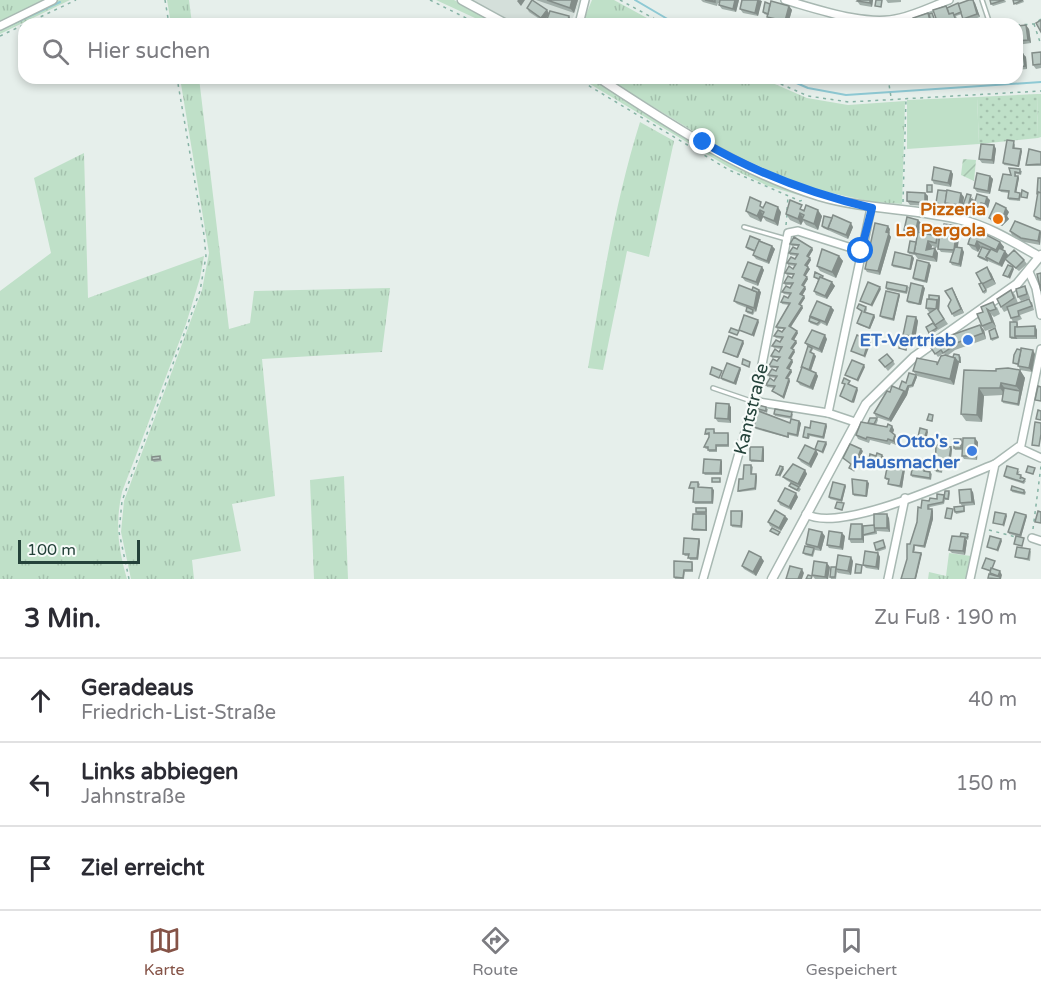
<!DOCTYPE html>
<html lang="de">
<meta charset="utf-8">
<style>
body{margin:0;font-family:"Varela Round",sans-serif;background:#f7f7f7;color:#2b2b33}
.scale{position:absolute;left:18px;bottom:15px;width:122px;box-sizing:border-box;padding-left:6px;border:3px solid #24423a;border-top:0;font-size:16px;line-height:21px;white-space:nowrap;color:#24423a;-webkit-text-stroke:4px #f7fbf9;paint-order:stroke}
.stop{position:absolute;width:18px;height:18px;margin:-14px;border:4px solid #1a73e8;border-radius:50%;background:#fff}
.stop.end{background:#1a73e8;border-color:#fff;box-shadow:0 2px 6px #0008}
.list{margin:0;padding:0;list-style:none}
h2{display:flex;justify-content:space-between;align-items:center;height:78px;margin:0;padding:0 24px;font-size:26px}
h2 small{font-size:20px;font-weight:400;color:#7c7c81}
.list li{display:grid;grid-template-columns:39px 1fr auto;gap:18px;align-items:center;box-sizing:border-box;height:84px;padding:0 24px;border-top:2px solid #e1e1e2}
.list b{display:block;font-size:22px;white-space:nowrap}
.list p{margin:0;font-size:20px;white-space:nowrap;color:#7c7c81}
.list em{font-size:20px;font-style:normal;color:#7c7c81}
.icon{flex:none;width:33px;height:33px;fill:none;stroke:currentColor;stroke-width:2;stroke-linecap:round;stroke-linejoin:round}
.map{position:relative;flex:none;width:1041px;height:579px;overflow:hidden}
.search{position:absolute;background:#fff;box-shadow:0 3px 9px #0003;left:18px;right:18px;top:18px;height:66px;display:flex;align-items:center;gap:15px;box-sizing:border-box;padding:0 21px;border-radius:18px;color:#7c7c81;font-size:22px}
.sheet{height:330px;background:#fff}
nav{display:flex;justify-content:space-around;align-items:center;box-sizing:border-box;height:84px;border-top:2px solid #e1e1e2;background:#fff;font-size:16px;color:#7c7c81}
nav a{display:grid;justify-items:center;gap:3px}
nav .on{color:#855347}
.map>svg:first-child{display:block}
.built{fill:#d4dfda}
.grass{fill:url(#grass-tufts)}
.park{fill:url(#park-dots)}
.garden{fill:url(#garden-furrows)}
.pitch{fill:#bfe0c8}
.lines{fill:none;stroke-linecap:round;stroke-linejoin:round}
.stream{stroke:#8ec9d4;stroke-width:2}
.service-casing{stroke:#a8b8b2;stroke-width:6}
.minor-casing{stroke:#a8b8b2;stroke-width:10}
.tertiary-casing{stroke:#a8b8b2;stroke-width:11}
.path{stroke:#86b3a5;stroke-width:1.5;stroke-dasharray:3 4.5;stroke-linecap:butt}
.service{stroke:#fff;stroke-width:3}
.minor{stroke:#fff;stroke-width:7}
.tertiary{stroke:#fff;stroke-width:8}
.wall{fill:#a1aea9}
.shaded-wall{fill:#838d89}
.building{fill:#bbcac4;stroke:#838d89;stroke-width:1.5}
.route{stroke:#1a73e8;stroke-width:8}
.food-dot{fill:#e8710a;stroke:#f7fbf9;stroke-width:2}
.shop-dot{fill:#3f7fe0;stroke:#f7fbf9;stroke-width:2}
.labels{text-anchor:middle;stroke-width:4.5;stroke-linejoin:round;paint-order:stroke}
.food-label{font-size:18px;font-weight:bold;fill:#c56008;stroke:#f7fbf9;text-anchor:end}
.shop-label{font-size:18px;font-weight:bold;fill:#366cbe;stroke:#f7fbf9;text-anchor:end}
.street-label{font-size:18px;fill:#24423a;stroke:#f7fbf9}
</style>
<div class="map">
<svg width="1041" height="579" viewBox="0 0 1041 579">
<defs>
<pattern id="grass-tufts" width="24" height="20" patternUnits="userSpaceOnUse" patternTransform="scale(1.5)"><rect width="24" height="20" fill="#bfe0c8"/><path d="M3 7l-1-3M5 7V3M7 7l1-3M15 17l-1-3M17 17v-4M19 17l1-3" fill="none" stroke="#a4c1ad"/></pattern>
<pattern id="park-dots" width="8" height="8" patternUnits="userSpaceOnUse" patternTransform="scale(1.5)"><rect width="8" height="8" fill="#bfe0c8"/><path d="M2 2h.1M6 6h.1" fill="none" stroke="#a4c1ad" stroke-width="1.8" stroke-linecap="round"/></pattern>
<pattern id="garden-furrows" width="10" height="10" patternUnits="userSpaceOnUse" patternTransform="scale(1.5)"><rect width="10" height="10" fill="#bfe0c8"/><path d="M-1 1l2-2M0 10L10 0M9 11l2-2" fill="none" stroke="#a4c1ad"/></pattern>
</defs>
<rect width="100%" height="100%" fill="#e6efeb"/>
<path class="built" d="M472,0H581L570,24H517Z"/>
<g class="grass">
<path d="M0,0H46L0,22Z"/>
<path d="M58,0H70L0,34V28Z"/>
<path d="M167,0H189L192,24H171Z"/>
<path d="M436,0H454L500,24H488Z"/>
<path d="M592,0H614L658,24H582Z"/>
<path d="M180,78H199L229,329L250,323L254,291L390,288L382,352L262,359L275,496L232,504L241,551L192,560L194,579H131L121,532L124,501L202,290L209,253Z"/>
<path d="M580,78H590L694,144L731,164L805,197L768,186L730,168Z"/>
<path d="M606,78H761L807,98L848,105L905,101L902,204L873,202L804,187L724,150Z"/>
<path d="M1037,94H1041V137L1038,138Z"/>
<path d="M640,122L674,141L649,257L627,251L603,370L588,368C602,285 615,202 640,122Z"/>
<path d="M84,153L88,298L204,256L200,278L186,324L122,492C115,523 118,548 127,579H0V291L51,253L34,178Z"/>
<path d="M344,476L348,579H314L310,480Z"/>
<path d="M949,553L971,556L966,579H928L929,572L946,576Z"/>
</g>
<path class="park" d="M1037,94L1038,138L979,144L977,97Z"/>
<path class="garden" d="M963,159L976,160L974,181L961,175Z"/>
<path class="pitch" d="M977,97L979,144L907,149V100Z"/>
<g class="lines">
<g class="stream">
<path d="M635,0L676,24"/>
<path d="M0,30L60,2"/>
<path d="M785,78L808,88L846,95L1041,82"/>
</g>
<defs>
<g id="service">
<path d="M982,0L990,24"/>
<path d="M744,227L786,239"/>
<path d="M713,388L751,401"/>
</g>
<g id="minor">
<path d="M785,0C817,9 867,27 900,18C917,14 933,6 949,0"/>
<path d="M579,24L585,0"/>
<path d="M0,26L53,0"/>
<path d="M1029,272L1036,288L1041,315"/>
<path d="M752,401L828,413L855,422"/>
<path d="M828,413L871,208"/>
<path d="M1019,448L1041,458"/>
<path d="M806,514C841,534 957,479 995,464L1021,445L1041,349"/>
<path d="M1032,538L1041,541"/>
<path d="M703,579L757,390L788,233L798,231L861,251"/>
<path d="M888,579L905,498"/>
<path d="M970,579L995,464"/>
</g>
<g id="tertiary">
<path d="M462,0L506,24"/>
<path d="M599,78C668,123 739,171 819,196C866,210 915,208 962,220C990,227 1015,243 1040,257"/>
<path d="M772,579L866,404L914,357L1017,284L1041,255"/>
</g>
</defs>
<use href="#service" class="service-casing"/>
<use href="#minor" class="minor-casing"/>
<use href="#tertiary" class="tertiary-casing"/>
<g class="path">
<path d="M165,0L169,24"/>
<path d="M430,0L478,24"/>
<path d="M620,0L664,24"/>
<path d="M1034,24L1041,45"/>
<path d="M1017,25L1034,24L1041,19"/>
<path d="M0,36L76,0"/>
<path d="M576,78L729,170L800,201L803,200"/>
<path d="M767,78L808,96L849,102L1041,91"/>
<path d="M888,78L891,97"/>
<path d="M903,202L906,99"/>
<path d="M787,210L788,197"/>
<path d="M786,225L787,215"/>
<path d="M1033,529L1041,466"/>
<path d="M989,530L1016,537"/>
<path d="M129,579L119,532L122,501L200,291L206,256L204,235L177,78"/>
</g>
<use href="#service" class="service"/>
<use href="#minor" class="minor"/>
<use href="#tertiary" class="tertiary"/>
</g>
<g class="wall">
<path d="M536,0H578L574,13Z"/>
<path d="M701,0H739L736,12L722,9L719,5L720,3H718L717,6L703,2Z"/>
<path d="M741,0H761L758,16L743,13L740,9L742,1Z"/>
<path d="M873,0L872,7L860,5L857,1Z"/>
<path d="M886,0H901V2L888,3Z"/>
<path d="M1005,0L1006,2L993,6L991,4Z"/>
<path d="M1013,0H1023L1024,2L1016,5Z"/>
<path d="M975,3L980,17L966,22L962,14L956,16L959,24H938L946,6L947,8Z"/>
<path d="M770,4L789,6L792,10L788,24H784L770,20L767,17V15L764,14L763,12Z"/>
<path d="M527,8L547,10L549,13L569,16L571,20L570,24H548L546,22L549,14L544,22L529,12Z"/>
<path d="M1017,26L1029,29L1031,43L1017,45Z"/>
<path d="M1041,52V68L1036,69L1033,65Z"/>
<path d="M1023,54L1026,57L1027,69L1017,70V55Z"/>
<path d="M1015,143V148L1022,151L1019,167L1004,165L1003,163Z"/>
<path d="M994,145L996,149L994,164L982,163L979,159Z"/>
<path d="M1041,152V166H1027L1026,165Z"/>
<path d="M1009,168L1022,171L1021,175L1016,174V176H1018L1019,178L1016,192L1020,193L1021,195L1020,201L1009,200L1008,198L1009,193L1001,192L999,190L1011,175Z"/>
<path d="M951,171L953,174L951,187L934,184L932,180Z"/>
<path d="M990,176L993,179L990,194L977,192L974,188Z"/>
<path d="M1041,178V221L1036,220L1034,216Z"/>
<path d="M925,193L928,196V206L910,205L907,201Z"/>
<path d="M964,197L962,209L947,206V205L946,207L937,205L936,203Z"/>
<path d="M973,197L972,200L975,201L990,200L988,208L984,206L981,216L970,213L968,210V208L964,207L963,205Z"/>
<path d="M764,206L781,212L778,226L766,221L763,217L761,222L750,217L746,211Z"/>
<path d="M805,209L822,216L818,230L806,225L803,221L801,225L790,220L786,214Z"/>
<path d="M1009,212L1007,216L1009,219L1002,226L992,222L989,218Z"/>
<path d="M918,220L921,223L919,233L927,234L942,232L943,233L957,226L960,229L958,247L964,252L961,267L952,265L950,262L953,253L941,252L938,248L932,246L931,249L938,253L937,262L918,259L915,255L909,254L908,252L916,242L918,233H907L904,230Z"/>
<path d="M822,226L853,227L848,239L830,231L823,228Z"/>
<path d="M890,229L889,234L891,237L880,275L867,272L865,269Z"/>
<path d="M972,231L1000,242L1004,247L1003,250L1005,251L1008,255L1006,259L1024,260L1027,264L1019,271L1008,263L1005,259L1002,267L988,261V262L979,258L978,256L982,247H981L978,252L972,249L968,244Z"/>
<path d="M1010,231H1040L1041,232L1040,245L1024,242L1012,235Z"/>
<path d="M794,237L812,248L813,250L809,257L811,260L807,266L810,269L805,276L808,279L804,286L806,289L802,296L805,298L800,305L803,308L791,327L798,333L794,340L797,343L792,349L795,352L791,359L793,362L789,369L792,372L788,379L790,381L784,399L774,392L772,391L774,388L767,387L766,385L774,381L776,378L769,377L768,375L776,371L777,368H771L769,366L777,361L779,358H772L771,356L779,352L781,349L774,348L772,346L780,342L782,339L776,338L774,336L782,332L784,329H777L776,327L789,305L782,304L781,302L788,298L790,295L784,294L782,292L790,288L792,285H785L784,283L792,278L793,275H787L785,273L793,269L795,266L788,265L787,263L795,259L797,256L790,255L789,253L797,249L798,246H792L790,244Z"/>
<path d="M761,241L772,246L775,249L769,264L756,259L753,255L755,252L747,249L746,247Z"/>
<path d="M839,256L843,261L836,278L820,271L817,266Z"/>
<path d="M912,256L914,258L911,270L893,267L892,265Z"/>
<path d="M931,265L927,283L914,280L913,278Z"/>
<path d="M762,267L764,270L758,286L745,281L742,277Z"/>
<path d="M991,273L996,284L986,289L987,292L984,294L979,284Z"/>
<path d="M823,276V278L835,286L827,299L816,295L814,291L818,280L814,277Z"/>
<path d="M907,286L909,287L907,294L887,290L886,288Z"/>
<path d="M1025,286L1027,290L1030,298L1021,301L1018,297Z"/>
<path d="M925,288L921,305L908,303L907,301Z"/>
<path d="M952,288L954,291L964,313L954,317L952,314Z"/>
<path d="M752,290L761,292L756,312L755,311L753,315L747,313L746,311L747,308L737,304L734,301Z"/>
<path d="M1011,290L1015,295L1018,303L1032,302L1034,310L1020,315L1022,319L1015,322L1018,323V327L1035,326L1037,330V339H1011L1010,337L1013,322L1011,318L1008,310L1004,312L1001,307Z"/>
<path d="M899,294L900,295L894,321L882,318L880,316Z"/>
<path d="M939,296L940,297L939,311L948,324L938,330L928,314L931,312H929L926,308Z"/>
<path d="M831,307L834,310L827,326L821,323L818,326L810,323L809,321L812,318L810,316Z"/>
<path d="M866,307L867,309L866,312L874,315L875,317L870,329L859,325L857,323L862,312L857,308Z"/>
<path d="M997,307L1000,314L994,317L991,314L996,327L985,331L982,326L983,312Z"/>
<path d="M916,317L918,321L915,340L906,338L903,335Z"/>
<path d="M933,323L938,330L931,335L926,327Z"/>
<path d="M995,328L999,338L992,341L991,339Z"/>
<path d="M984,330L986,339L955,350L947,356L953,357L959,355L961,357V363H958L954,385L917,376L913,371L937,362L938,363L945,355L944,353L938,357L931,348Z"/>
<path d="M827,339L822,353L813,349L811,353L816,356L811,371L816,373L818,376L813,390L800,385L797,381L808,347L805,343Z"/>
<path d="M744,343L738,358L725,353L723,352Z"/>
<path d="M1035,354L1032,372L1020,370L1018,365L1014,364L1013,363Z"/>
<path d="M879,360L893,361L895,364L888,371Z"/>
<path d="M741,369L736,385L722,380L721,378Z"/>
<path d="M964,370H1020L1025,378L1019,406L1003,403L1002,401L1003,395L984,396L982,422L966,421L961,414Z"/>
<path d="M916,375L917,377L913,387L909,388L907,395L891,422L876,417L874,413L890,392L899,389Z"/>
<path d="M731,407V423L718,422L715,418Z"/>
<path d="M758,409H768L767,413L761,411L790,423L799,421L801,423L798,437L789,435V438L756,429L754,427L755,422H752L751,420L759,411Z"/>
<path d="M774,414H793L792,419L775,416Z"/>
<path d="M877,418L878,420L876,425L887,427L892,426L894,430L893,433L898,439L896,445L891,443L890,445L870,440L869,443L858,439L856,435L868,423Z"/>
<path d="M827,426L824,439L810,436L809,439L804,438L803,437L810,428Z"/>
<path d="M715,431V433H728L729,435V447H717V452H709L708,449H706L704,447L709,437V435H706L705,434Z"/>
<path d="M962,441L978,442L977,460L964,459L962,456V450H955L954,448Z"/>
<path d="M764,449V462H751L750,460Z"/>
<path d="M952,449L950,466H943L942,473L936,472L935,470Z"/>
<path d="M816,450L818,454L811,468L801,462L798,458Z"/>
<path d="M160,456L162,461L154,462L152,460Z"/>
<path d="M722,461V475H705L703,473Z"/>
<path d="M926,461L925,471L930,472L932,474L931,480L912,477L911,475Z"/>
<path d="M751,465L753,467L752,474L757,476L756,490L739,492L738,491L743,479Z"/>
<path d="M905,469L902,488L889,485L888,484L889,480H886L885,478Z"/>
<path d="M805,470L807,474L800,487L797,486L801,489L799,492L791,488L789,486L791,483L786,480L783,477Z"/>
<path d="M1020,471L1018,474L1026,481L1024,484L1006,478L1004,476Z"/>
<path d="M698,482L700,484L699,487L714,490L713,504H695L693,502L694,490L691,489L689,488Z"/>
<path d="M869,483L867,497L854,496L853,494Z"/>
<path d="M846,486L842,502L830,499L829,497Z"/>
<path d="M1011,490H1024L1026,492L1025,495L1012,492Z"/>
<path d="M949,491L950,493L949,500H945L944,504L930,507L929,509L933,511V519L925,548L915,546V550L914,552L921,553L922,554L907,559L910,544L921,508L929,501L944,496Z"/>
<path d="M973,492L975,505L964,506L965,512L956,514L955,512L962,506L960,503Z"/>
<path d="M798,497L791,510L780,505L778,501Z"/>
<path d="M707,509V514H706L707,516V531H693L692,529L697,514L696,512Z"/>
<path d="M743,513L742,528L732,527L731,525Z"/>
<path d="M785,516L788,519L781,531L770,526L768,522Z"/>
<path d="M1027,516L1021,537L1009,534L1008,532Z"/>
<path d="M889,518L890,532L877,531V534L864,536V543H851L849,539L862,524L863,526L874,525Z"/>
<path d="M825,536L821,551L815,550L813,557L805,555L803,553L807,546L806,544Z"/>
<path d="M845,536L843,550L829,548L827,545Z"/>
<path d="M969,536L968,540L966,539L967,541L965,555L952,553L949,550L960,537Z"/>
<path d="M699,539L700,541L698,560H690L688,556H685L683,554Z"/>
<path d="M884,542L886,549L877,552L876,550Z"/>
<path d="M1031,551L1030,561L1017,558L1015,557Z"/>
<path d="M878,553L880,557L879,570L866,568L863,565Z"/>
<path d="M764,561L756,576L744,569L742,566Z"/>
<path d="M853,561L851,575L838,573L837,572L836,579H831L830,577L836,567Z"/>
<path d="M692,562L693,564V572H685L684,579H675L674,577Z"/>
<path d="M830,567L828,579H815L812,575Z"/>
</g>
<g class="shaded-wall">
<path d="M518,0H525L521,6L517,1Z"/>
<path d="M572,0H578L574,13L570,8Z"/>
<path d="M735,0H739L736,12L733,9Z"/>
<path d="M758,0L762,1L758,16L755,13Z"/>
<path d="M870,0H873L872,7L870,3Z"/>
<path d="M973,0L975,3L980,17L977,14Z"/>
<path d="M789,6L792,10L788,24H787L785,21Z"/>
<path d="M547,10L549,14L544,22L541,18Z"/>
<path d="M569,16L571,20L570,24H567Z"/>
<path d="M1026,25L1029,29L1031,43L1028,40Z"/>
<path d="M1023,54L1026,57L1027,69L1025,66Z"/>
<path d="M994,145L996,149L994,164L992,160Z"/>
<path d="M1021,149L1022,151L1019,167L1018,166Z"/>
<path d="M951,171L953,174L951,187L948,183Z"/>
<path d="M990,176L993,179L990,194L988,191Z"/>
<path d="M1018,176L1019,178L1016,194L1015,192Z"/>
<path d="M925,193L928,196V206L925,203Z"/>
<path d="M961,193L964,197L962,209L959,205Z"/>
<path d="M987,197L990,200L988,208L985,204Z"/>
<path d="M981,203L984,206L981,216L978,213Z"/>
<path d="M778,207L781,212L778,226L774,221Z"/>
<path d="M1006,208L1009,212L1007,216L1009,219L1002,226L1000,223Z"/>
<path d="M760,210L764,216H762L763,217L761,222L757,216Z"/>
<path d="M818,210L822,216L818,230L814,224Z"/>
<path d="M800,213L804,219H802L803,221L801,225L798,219Z"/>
<path d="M918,220L921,223L919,233L916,230Z"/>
<path d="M851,223L853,227L848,239L846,235Z"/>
<path d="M888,226L890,229L889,234L891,237L880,275L878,271Z"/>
<path d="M957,226L960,229L957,253L954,250Z"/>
<path d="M1040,231L1041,232L1040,245L1038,241Z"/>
<path d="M928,241L932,246L930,255L926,250Z"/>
<path d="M977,241L981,247L978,252L975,246Z"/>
<path d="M1000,242L1004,247L1000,256L996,250Z"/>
<path d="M772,246L775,249L769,264L767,261Z"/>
<path d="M812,248L813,250L808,258L807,256Z"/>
<path d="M935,248L938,253L937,262L933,257Z"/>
<path d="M962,248L964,252L961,267L959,264Z"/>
<path d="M1005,251L1008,255L1002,267L999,264Z"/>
<path d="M839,256L843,261L836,278L832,272Z"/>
<path d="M912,256L914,258L911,270L910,269Z"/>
<path d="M810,258L811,260L807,267L805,265Z"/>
<path d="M929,263L931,265L927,283L925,281Z"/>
<path d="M762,267L764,270L758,286L756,282Z"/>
<path d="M808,267L810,269L805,277L804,275Z"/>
<path d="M987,267L991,273L996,284L992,279Z"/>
<path d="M1013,267L1014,269L1010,279L1008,277Z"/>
<path d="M807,277L808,279L803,287L802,285Z"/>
<path d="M832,282L835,286L827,299L825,296Z"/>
<path d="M923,286L925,288L921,305L919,304Z"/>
<path d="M805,287L806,289L802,296L800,294Z"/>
<path d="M880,287L881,289L872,307L871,305Z"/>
<path d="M952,288L954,291L964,313L961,309Z"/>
<path d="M759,290L761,292L756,312L754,308L757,292Z"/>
<path d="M899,294L900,295L894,321L893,319Z"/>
<path d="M804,296L805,298L800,306L799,304Z"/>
<path d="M939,296L940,297L939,313L936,309L937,300Z"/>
<path d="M802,306L803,308L790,328L789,326Z"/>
<path d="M831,307L834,310L827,326L825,322Z"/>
<path d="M987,309L991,314L996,327L992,322Z"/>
<path d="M874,315L875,317L870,329L869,328Z"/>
<path d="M916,317L918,321L915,340L912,336Z"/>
<path d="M758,320L759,322L754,337L752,335Z"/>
<path d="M980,325L984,330L986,339L983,333Z"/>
<path d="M1035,326L1037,330V339L1035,336Z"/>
<path d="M797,331L798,333L794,340L792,339Z"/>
<path d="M825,335L827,339L822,353L819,349Z"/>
<path d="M869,340L871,342L865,358L864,356Z"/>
<path d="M743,341L744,343L738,358L737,357Z"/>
<path d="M796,341L797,343L792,350L791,348Z"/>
<path d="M794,350L795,352L790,360L789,358Z"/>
<path d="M1033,350L1035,354L1032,372L1029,368Z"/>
<path d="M814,354L816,356L810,373L809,371Z"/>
<path d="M955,358L959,363L954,385L950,379Z"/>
<path d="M792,360L793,362L789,370L787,368Z"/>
<path d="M864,365L865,367L858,382L857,380Z"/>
<path d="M740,368L741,369L736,385L734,383Z"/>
<path d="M791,370L792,372L787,379L786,378Z"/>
<path d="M1020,370L1025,378L1019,406L1018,404L1020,391L1016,386Z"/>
<path d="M816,373L818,376L813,390L810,387Z"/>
<path d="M916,375L917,377L913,387L912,385Z"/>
<path d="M789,379L790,381L784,399L783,397Z"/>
<path d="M1001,383L1006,390L1005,395L1000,388Z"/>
<path d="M908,386L909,388L907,395L891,422L889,419L904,391Z"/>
<path d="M857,388L858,390L854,403L852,402Z"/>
<path d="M979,388L984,396L982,422L977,415Z"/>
<path d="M729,404L731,407V423L728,419Z"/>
<path d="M799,421L801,423L798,437L797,435Z"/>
<path d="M826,424L827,426L824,439L823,437Z"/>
<path d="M892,426L894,430L892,435L890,431Z"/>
<path d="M927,430L928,432L926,441L924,439Z"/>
<path d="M895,435L898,439L896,445L893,441Z"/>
<path d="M975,438L978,442L977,460L975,456Z"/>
<path d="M826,442L827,444L823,454L822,452Z"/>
<path d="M763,447L764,449V462L762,461Z"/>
<path d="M951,447L952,449L950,466L948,465Z"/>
<path d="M861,449L863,451L854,472L853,470Z"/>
<path d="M816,450L818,454L811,468L809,464Z"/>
<path d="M882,455L884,457L880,469L879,467Z"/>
<path d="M721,460L722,461V475L720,473Z"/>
<path d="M783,467L784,469L780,477L779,475Z"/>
<path d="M904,467L905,469L902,488L900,486Z"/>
<path d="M805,470L807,474L800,487L798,484Z"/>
<path d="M756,474L757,476L756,490L755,488Z"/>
<path d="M867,481L869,483L867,497L866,496Z"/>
<path d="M845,485L846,486L842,502L841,500Z"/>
<path d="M712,488L714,490L713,504L712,502Z"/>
<path d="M971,489L973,492L975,505L972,502Z"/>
<path d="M796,493L798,497L791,510L789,507Z"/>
<path d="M932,509L933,511V519L925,548L924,546Z"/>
<path d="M742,511L743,513L742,528L741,526Z"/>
<path d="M706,514L707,516V531L706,530Z"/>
<path d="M887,514L889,518L890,532L887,528Z"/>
<path d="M1006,514L1007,516L1004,527L1003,525Z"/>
<path d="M1026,515L1027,516L1021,537L1020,535Z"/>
<path d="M785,516L788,519L781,531L779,528Z"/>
<path d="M862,524L864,527L863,535L864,536V543L862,539Z"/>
<path d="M822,532L825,536L821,551L818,547Z"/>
<path d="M842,533L845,536L843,550L840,547Z"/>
<path d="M965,537L967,541L965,555L963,551Z"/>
<path d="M699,539L700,541L698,560L697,558Z"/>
<path d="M1001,539L1002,541L998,552L997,550Z"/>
<path d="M878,553L880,557L879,570L876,567Z"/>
<path d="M921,553L922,554L916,579H915Z"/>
<path d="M761,557L764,561L756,576L753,572Z"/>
<path d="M851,557L853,561L851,575L848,571Z"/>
<path d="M827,563L830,567L828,579H827L825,577Z"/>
<path d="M802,569L804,573L802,579H798Z"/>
<path d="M1000,571L1002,575L1001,579H1000V578L998,576Z"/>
</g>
<g class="building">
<path d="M532,0L547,10L541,18L527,8Z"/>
<path d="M547,0H572L570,8Z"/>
<path d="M705,0H715V2Z"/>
<path d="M720,0H735L733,9L719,5Z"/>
<path d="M742,0H758L755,13L740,9Z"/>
<path d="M858,0H870V3L857,1Z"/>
<path d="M876,0H882L881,7L875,6Z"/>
<path d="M969,0H973L977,14L963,19L958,4Z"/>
<path d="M990,0H1004L991,4Z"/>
<path d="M1013,0H1023L1014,4Z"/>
<path d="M771,1L789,6L785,21L767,17Z"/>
<path d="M765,2L770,4L768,14L763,12Z"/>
<path d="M958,3L961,12L954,15L953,13L949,14L947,8Z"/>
<path d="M946,6L949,14L953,13L957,23L938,24L933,10Z"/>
<path d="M550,11L569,16L567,24H550V23L546,22Z"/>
<path d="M928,13L931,24H914L913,18Z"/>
<path d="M932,13L935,21L931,22L929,14Z"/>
<path d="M798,19L819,24H796Z"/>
<path d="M913,19L914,24H907L906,21Z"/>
<path d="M1041,20V32L1036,23Z"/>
<path d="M1026,25L1028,40L1017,41V26Z"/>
<path d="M1041,52V64L1033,65L1032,53Z"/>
<path d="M1023,54L1025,66L1017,67V55Z"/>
<path d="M1007,140L1014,141L1013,148L1021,149L1018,166L1003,163Z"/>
<path d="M981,144L994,145L992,160L979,159Z"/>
<path d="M1029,149L1041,152V164L1026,165Z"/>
<path d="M934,167L951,171L948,183L932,180Z"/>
<path d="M1009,168L1020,169V173L1015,172V176H1018L1015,192L1020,193L1019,199L1008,198L1009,191L999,190L1003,174L1011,175Z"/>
<path d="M977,173L990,176L988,191L974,188Z"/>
<path d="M1038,178H1041V193L1038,192L1037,193Z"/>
<rect x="927" y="185" width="5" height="7"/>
<path d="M938,190L947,191L945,205L936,203Z"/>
<path d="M947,190L961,193L959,205L945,203Z"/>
<path d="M1022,190L1028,193L1027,198L1021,197Z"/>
<path d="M907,192L925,193V203L907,201Z"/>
<path d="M1038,192L1041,193V219L1034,216Z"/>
<path d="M967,194L971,195L968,207L963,205Z"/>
<path d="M977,194L987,197L985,204L981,203L978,213L968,210L971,199L975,201Z"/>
<path d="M750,197L761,202L760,206L763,208L766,202L778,207L774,221L762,216L764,212L760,210L757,216L746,211Z"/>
<path d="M790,200L802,205L800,209L804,211L806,205L818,210L814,224L802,219L804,215L800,213L798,219L786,214Z"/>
<path d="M996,203L1006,208L1004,214L1006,215L1000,223L989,218Z"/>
<path d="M833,215L851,223L846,235L828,228Z"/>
<path d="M824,216L832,218L828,228V229L822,226Z"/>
<path d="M907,217L918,220L916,230H904Z"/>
<path d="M1015,221L1040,231L1038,241L1021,238L1010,231Z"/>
<path d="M875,223L888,226L886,232L889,233L878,271L865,269Z"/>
<path d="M944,224L957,226L954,250L938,249L940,233H943Z"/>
<path d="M930,228L942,232L941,233H940L939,239L937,236L927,234Z"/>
<path d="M975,229L1000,242L996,250L977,241L975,246L968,244L972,231Z"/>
<path d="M918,232L937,236L936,243L928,241L926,250L935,248L933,257L914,253Z"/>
<path d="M750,236L760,240L755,251L746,247Z"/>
<path d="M794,237L812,248L807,256L810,258L805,265L808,267L804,275L807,277L802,285L805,287L800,294L804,296L799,304L802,306L789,326L797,331L792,339L796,341L791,348L794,350L789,358L792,360L787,368L791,370L786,378L789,379L783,397L772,391L775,386L766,385L770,378L774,381L777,376L768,375L772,369L776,371L778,367L769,366L773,359L777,361L780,357L771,356L775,349L779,352L782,347L772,346L776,340L780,342L783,337L774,336L778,330L782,332L785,328L776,327L790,303L781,302L784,296L788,298L791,293L782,292L786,286L790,288L793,283H784L788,276L792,278L794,274L785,273L789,266L793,269L796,264L787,263L791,257L795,259L798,254L789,253L793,247L797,249L799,245L790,244Z"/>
<path d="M759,241L772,246L767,261L753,255Z"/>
<path d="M910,241L916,242L914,253L917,254L908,252Z"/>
<path d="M955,247L962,248L959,264L950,262Z"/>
<path d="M982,247L990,250L986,257L987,258V260L978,256Z"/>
<path d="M999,248L1005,251L999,264L986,257L991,249L997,252Z"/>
<path d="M822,249L839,256L832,272L817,266Z"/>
<path d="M1014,250L1024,260L1016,268L1005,259Z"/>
<path d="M895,252L912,256L910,269L892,265Z"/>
<path d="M917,260L929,263L925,281L913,278Z"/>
<path d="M748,262L762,267L756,282L742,277Z"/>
<path d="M1008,265L1013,267L1008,277L1003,275Z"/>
<path d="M987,267L992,279L982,284L976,273Z"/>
<path d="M815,272L823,276L822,278L820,277L819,279L814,277Z"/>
<path d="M1041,273V291L1037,274Z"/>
<path d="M820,277L832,282L825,296L814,291Z"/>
<path d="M868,282L880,287L871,305L860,301Z"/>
<path d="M887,282L907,286L906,292L886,288Z"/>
<path d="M911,283L923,286L919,304L907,301Z"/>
<path d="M982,283L986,290L983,292L979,284Z"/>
<path d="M739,285L757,292L754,308L734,301Z"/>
<path d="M1025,286L1027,294L1018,297L1016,289Z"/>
<path d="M753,287L759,290L758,294L757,292L752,290Z"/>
<path d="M952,288L961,309L952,314L948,306L951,300L945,291Z"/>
<path d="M1011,290L1014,298L1001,307L997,299Z"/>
<path d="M886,291L899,294L893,319L880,316Z"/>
<path d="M929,295L939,296L938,302L937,300L929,299Z"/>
<path d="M927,299L937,300L936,309L926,308Z"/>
<path d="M1029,299L1032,306L1018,311L1019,316L1011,318L1007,307Z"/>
<path d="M817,301L831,307L825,322L810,316Z"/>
<path d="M993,302L996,309L990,311L987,309L992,322L982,326L977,314L983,312L981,307Z"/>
<path d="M859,304L866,307L864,312L874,315L869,328L857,323L862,311L857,308Z"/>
<path d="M747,307L753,310L752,313L746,311Z"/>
<path d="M937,308L944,319L935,325L928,314Z"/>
<path d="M744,315L758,320L752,335L739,330Z"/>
<path d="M907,316L916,317L912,336L903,335Z"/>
<path d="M810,317L820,321L817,324L809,321Z"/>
<path d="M1010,322H1017V327H1015V336L1016,338L1010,337Z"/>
<path d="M933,323L937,328L929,333L926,327Z"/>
<path d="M980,325L983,333L951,345L946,337Z"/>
<path d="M1035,326V336H1015V327Z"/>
<path d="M731,328L739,331L737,335L729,332Z"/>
<path d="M995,328L998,337L991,339L989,331Z"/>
<path d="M812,330L825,335L819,349L805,343Z"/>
<path d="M857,335L869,340L864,356L851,351Z"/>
<path d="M729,336L743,341L737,357L723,352Z"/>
<path d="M946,338L952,347L943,353L941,350L935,354L931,348Z"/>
<path d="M900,342L907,343L906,350L899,348Z"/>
<path d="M808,346L812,348L810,352L814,354L809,370L802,367L801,368Z"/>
<path d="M1021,348L1033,350L1029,368L1018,366Z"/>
<path d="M1017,349L1021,350L1018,364L1013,363L1014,355Z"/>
<path d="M887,354L893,361L885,367L879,360Z"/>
<path d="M954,354L959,355L960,362L957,361L955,358L953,357Z"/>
<path d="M945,355L955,358L950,379L913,371L917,358L937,362V365L941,356Z"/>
<path d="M743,359L750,362L749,367L742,364Z"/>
<path d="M852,360L864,365L857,380L845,375Z"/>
<path d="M727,363L740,368L734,383L721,378Z"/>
<path d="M712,367L722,371L719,378L710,374Z"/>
<path d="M802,367L816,373L810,387L797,381Z"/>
<path d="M1008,368L1020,370L1016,386L1001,383L1000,388H979L977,415L961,414L964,370L996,371V369Z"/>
<path d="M909,373L916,375L912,385L908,386L905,393L904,391L899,389L902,381L906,383Z"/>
<path d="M844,378L850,381L848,384L857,388L852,402L840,396L845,384L842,383Z"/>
<path d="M892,386L904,391L889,419L874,413L887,391L890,392Z"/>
<path d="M1038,386L1041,387V401L1035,400Z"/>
<path d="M1004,388L1020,391L1018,404L1002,401Z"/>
<path d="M716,403L729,404L728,419L715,418Z"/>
<path d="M758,405L766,407V411L758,409Z"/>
<path d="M753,409L790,423L791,419L799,421L797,435L788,433V437L754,427L755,421L751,420Z"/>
<path d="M775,409L792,412L791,417L774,414Z"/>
<path d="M1038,410L1041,411V420L1036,419Z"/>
<path d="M929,414L933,415L932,421L927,420Z"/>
<path d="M870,418H877L874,424L868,423Z"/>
<path d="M811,421L826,424L823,437L808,434V438L803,437L805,427L810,428Z"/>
<path d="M861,422L887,427L888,424L892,426L890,431L895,435L893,441L888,439L887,441L867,437L866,439L856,435Z"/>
<path d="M1035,422L1041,423V434L1039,446L1032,445Z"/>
<path d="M920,428L927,430L924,439L918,437Z"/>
<path d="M706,429H714V433H728V445H716V450H708V447H704L709,437V433L705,434Z"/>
<path d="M963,438H975V456H962Z"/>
<rect x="954" y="439" width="7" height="9"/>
<path d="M818,441L826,442L822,452L815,449Z"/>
<path d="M850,444L861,449L853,470L849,468L851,464L843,458Z"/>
<path d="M805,445L816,450L809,464L798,458Z"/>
<path d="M936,445L951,447L948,465L942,464L941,471L935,470Z"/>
<path d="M750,447H763L762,461L750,460Z"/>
<path d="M877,453L882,455L879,467L874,465L875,461L869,459L870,454L876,456Z"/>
<path d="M160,456V459L152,460V457Z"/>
<path d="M914,458L925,460L924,471L930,472V478L911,475Z"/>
<path d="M704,459L721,460L720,473H703Z"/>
<path d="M793,464L805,470L798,484L783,477Z"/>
<path d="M744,465H751V474H756L755,488L738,491L739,479H743Z"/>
<path d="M892,465L904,467L900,486L888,484L889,479L885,478L887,468L891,469Z"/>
<path d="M780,466L783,467L779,475H776Z"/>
<path d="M1007,466L1018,469L1017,474L1021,475L1020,479L1021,477L1025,479L1023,482L1004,476Z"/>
<path d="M1028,466L1035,468L1033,474L1026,472Z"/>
<rect x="712" y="478" width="8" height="4"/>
<path d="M852,479L867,481L866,496L853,494Z"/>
<path d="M691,482H698V487L712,488V502H693L694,488H689Z"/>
<path d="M833,482L845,485L841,500L829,497Z"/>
<path d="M791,483L799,487L797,490L789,486Z"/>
<path d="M1012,486L1024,490V493L1011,490Z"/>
<path d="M785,488L796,493L789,507L778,501Z"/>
<path d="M971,489L972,502L960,503L959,490Z"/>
<path d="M945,491H949L948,499L944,498Z"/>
<path d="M937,494L944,495L943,502L928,505V509H932L931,517L924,546L914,545L913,552L921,553L915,579H901L907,559V544H910L917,522L918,507L921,508L922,500L929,501L930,498L937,499Z"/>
<path d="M837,502L844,503L842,510L835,508Z"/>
<path d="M964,506V511L955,512L954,507Z"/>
<rect x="696" y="508" width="10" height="4"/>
<path d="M947,508L953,509L951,519L945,518Z"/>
<path d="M775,510L785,516L779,528L768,522Z"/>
<path d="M731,511H742L741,526L731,525Z"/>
<path d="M1038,511L1041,512V523L1035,522Z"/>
<path d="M995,512L1006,514L1003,525L993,523Z"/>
<path d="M1015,512L1026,515L1020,535L1008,532Z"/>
<path d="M693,514H706V530L692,529Z"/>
<rect x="874" y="514" width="13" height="14"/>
<path d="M851,524H862V539H849Z"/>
<path d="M874,525L875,532L863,535V526Z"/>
<path d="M772,528L780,532L778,535L770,531Z"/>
<path d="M809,529L822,532L818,547L806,544Z"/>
<path d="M829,531L842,533L840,547L827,545Z"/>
<path d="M961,533L968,534L967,538L960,537Z"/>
<path d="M952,536L965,537L963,551L949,550Z"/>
<path d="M990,536L1001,539L997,550L987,547Z"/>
<path d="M1016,536L1024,538L1022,546L1014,544Z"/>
<path d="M684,538L699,539L697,558H688L689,554H683Z"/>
<path d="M883,540L885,547L876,550L874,543Z"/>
<path d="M805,546L814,548L812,555L803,553Z"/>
<path d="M1017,547L1030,549L1028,559L1015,557Z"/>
<path d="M749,551L761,557L753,572L742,566Z"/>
<path d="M865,551L878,553L876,567L863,565Z"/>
<path d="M838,555L851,557L848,571L836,569Z"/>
<path d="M986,558L995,561L991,571L982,568Z"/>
<path d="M674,561L692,562V570H684L683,578L674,577Z"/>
<path d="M814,561L827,563L825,577L812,575Z"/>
<path d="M856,564L862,565L861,573H855Z"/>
<path d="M790,566L802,569L798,579H786Z"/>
<path d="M831,567H836L835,577H830Z"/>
<path d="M991,568L1000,571L998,576L990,573Z"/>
<path d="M989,574L1000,577V579L988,578Z"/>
<path d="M808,575L812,576L811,579H806Z"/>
</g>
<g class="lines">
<path class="route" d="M703,142C756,173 812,194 872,208L861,251"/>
</g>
<circle class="food-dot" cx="998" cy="219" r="6"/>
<g class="shop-dot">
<circle cx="968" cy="340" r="6"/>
<circle cx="972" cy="451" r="6"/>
</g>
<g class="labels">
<g class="food-label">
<text x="986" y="215">Pizzeria<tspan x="986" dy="21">La Pergola</tspan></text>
</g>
<g class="shop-label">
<text x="956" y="346">ET-Vertrieb</text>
<text x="960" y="447">Otto's -<tspan x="960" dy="21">Hausmacher</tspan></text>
</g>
<g class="street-label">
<text transform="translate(751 409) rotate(-76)" y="6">Kantstraße</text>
</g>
</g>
</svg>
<div class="scale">100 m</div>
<div class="stop" style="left:861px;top:251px"></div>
<div class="stop end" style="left:703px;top:142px"></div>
<div class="search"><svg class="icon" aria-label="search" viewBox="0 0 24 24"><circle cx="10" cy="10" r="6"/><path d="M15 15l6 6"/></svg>Hier suchen</div>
</div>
<section class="sheet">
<h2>3 Min.<small>Zu Fuß · 190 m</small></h2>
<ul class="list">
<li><svg class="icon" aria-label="ahead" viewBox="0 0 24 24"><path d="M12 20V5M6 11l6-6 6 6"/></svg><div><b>Geradeaus</b><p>Friedrich-List-Straße</p></div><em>40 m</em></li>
<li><svg class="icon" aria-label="left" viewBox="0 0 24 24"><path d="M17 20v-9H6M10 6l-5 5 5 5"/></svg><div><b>Links abbiegen</b><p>Jahnstraße</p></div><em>150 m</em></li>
<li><svg class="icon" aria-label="arrive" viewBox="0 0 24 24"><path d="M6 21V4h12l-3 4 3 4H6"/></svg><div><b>Ziel erreicht</b></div></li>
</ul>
</section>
<nav>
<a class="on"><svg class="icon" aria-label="map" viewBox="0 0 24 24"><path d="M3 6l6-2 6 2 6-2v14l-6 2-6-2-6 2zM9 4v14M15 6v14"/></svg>Karte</a>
<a><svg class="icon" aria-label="directions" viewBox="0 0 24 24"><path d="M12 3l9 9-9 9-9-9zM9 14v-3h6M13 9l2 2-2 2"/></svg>Route</a>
<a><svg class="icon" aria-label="saved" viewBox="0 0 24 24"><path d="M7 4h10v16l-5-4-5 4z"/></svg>Gespeichert</a>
</nav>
